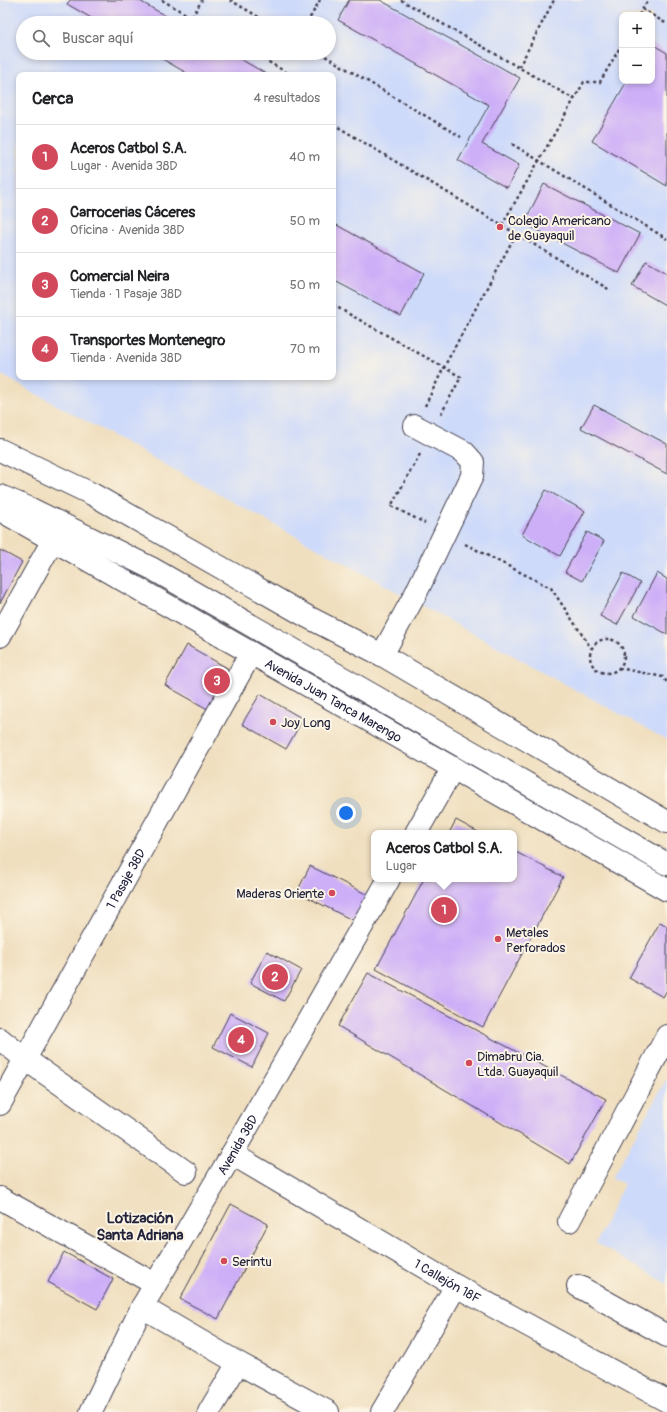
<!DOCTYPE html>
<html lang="es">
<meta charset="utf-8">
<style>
body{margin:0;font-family:Pangolin,sans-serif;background:#f2f2f2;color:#202124}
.controls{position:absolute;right:12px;top:12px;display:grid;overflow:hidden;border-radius:8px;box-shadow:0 2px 6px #0003}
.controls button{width:36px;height:36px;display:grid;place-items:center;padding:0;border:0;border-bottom:1px solid #e0e0e0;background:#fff;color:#202124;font:20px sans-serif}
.you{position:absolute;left:346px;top:813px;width:14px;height:14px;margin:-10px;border:3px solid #fff;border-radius:50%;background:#1a73e8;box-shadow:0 0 0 6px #1a73e833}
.badge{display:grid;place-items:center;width:26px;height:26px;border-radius:50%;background:#d1495b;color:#fff;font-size:13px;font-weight:700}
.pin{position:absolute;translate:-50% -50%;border:2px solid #fff;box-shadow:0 1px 4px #0006}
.popup{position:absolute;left:371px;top:830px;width:146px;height:52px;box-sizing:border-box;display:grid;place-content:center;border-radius:8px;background:#fff;filter:drop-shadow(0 1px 3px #0005);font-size:13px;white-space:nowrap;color:#757577}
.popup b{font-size:15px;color:#202124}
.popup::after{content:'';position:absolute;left:50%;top:100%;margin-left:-8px;border:8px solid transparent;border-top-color:#fff}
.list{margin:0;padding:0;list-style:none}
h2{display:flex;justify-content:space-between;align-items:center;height:52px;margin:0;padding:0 16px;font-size:17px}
h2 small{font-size:13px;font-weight:400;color:#757577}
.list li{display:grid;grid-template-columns:26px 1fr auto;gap:12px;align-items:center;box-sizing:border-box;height:64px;padding:0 16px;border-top:1px solid #e0e0e0}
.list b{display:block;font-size:15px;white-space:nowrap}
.list p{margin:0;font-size:13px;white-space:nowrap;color:#757577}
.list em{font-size:13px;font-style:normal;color:#757577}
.icon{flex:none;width:22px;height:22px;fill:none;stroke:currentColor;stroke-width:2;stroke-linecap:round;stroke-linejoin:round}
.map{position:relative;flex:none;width:667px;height:1412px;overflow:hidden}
.search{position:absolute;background:#fff;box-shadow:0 2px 6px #0003;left:16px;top:16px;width:320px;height:44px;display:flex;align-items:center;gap:10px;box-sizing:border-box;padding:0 14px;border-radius:22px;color:#757577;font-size:15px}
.panel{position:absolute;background:#fff;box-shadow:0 2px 6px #0003;left:16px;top:72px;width:320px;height:308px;border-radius:8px}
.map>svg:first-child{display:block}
.built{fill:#cedafa;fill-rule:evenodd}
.building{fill:#cdaff8}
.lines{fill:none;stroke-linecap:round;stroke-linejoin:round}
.minor-casing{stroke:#413e4f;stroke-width:24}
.major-casing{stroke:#413e4f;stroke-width:24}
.path{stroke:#413e4f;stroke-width:2.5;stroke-dasharray:3 3;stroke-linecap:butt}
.minor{stroke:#fff;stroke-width:22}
.major{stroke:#fff;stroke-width:22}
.poi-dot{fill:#d1495b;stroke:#fcf5e5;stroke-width:1.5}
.labels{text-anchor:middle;stroke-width:4;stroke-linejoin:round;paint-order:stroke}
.poi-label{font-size:13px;fill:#22223b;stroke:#fcf5e5;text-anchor:start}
.street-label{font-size:13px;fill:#22223b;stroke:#fcf5e5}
.quarter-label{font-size:15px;font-weight:bold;fill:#22223b;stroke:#fcf5e5}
</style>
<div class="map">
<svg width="667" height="1412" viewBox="0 0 667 1412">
<rect width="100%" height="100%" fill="#fcf5e5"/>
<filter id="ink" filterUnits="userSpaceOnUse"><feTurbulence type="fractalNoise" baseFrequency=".025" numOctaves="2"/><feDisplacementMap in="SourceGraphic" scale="8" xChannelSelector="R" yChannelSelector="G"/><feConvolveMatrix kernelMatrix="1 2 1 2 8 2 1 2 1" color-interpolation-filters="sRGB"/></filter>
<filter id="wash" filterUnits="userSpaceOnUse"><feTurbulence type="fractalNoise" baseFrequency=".012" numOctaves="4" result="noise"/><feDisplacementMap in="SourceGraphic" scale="16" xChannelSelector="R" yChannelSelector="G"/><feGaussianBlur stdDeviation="0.9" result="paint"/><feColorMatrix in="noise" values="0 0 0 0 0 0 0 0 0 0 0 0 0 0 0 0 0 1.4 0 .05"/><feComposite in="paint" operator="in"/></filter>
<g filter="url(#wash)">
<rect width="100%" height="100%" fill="#f0dfbf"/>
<g class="built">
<path d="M0,0H667V740L0,374ZM622,15H652V81H622ZM23,23H329V53H23ZM19,75H333V377H19Z"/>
<path d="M667,1078V1284L596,1243L624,1184L612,1178Z"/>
</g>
<g id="blocks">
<g class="building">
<path d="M70,0H138L178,23H100L67,4Z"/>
<path d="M349,0H380L520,78L482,144L519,165L507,188L458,160L489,105L338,20Z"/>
<path d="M652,44L667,53V186L592,141L627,81H652Z"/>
<path d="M152,53H230L268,75H190Z"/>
<path d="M544,184L640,234L619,273L524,223Z"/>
<path d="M333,223L424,273L401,316L333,280Z"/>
<path d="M646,261L667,273V306L632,286Z"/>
<path d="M594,405L667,444V474L581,428Z"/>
<path d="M546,490L585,511L560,556L522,535Z"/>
<path d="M587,532L604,541L582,581L565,572Z"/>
<path d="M0,550L22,562L0,603Z"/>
<path d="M623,573L640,583L617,625L600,616Z"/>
<path d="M657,573L667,579V634L634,616Z"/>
<path d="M187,645L234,672L211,711L165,685Z"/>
<path d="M260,694L303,719L286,749L242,724Z"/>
<path d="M456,820L480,833H449Z"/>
<path d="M514,851L563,877L483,1027L376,969L424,879H514Z"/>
<path d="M310,866L368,895L354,921L297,892Z"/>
<path d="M660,922L667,926V990L663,997L629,978Z"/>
<path d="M267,951L301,970L284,1001L250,983Z"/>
<path d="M368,973L606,1099L570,1164L338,1026Z"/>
<path d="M230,1013L269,1033L252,1067L213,1047Z"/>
<path d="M231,1204L268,1224L218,1319L180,1299Z"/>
<path d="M64,1252L113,1279L97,1309L48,1282Z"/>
</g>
</g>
</g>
<g filter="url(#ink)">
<use href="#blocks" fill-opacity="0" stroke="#413e4f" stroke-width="1"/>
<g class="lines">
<defs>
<g id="minor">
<path d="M0,636L53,540"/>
<path d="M382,655L416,593L472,476L473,462L464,452L415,426"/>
<path d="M416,833L453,768"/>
<path d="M0,1039L25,1059L186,1172"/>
<path id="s1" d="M0,1104L251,653"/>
<path id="s2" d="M232,1154L456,1286L667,1401"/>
<path d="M0,1198L155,1284"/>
<path d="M569,1221L667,1036"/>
<path d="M578,1286L667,1336"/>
<path d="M142,1307L238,1363L328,1412"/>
<path id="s3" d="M91,1412L142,1307L232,1154L389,879"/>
<path d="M209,1412L238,1363"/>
<path d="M382,1412L456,1286"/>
</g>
<g id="major">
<path d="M0,450L92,494L308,617L382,655L667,822"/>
<path d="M0,496L31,509L151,568L667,864"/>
<path id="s4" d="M0,510L667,890"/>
</g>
</defs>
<use href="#minor" class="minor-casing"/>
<use href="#major" class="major-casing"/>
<g class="path">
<path d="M162,0L201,23"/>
<path d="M230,0L269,23"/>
<path d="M401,0L574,99"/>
<path d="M642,9L667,24"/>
<path d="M639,15L648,0"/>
<path d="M192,17L202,0"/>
<path d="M307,23L320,0"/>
<path d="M253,53L291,75"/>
<path d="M320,53L461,137"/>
<path d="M519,67L554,0"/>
<path d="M333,124L610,290"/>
<path d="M512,144L667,239"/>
<path d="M502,225L584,82H600L622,44"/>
<path d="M333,305L461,377L441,414"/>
<path d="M425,406L444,367L516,234"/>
<path d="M420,454L391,506L425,523"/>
<path d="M465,544L551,588L591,648"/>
<circle cx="607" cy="656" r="17"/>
<path d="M619,668L663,677L667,682"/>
</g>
<use href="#minor" class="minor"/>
<use href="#major" class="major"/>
</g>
</g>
<g class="poi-dot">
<circle cx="500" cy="227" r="4"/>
<circle cx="273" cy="722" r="4"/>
<circle cx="332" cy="893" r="4"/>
<circle cx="498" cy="939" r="4"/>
<circle cx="469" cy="1063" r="4"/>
<circle cx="224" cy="1261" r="4"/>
</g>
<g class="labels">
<g class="poi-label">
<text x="508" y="225">Colegio Americano<tspan x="508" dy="15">de Guayaquil</tspan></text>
<text x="281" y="727">Joy Long</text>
<text x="324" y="898" text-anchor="end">Maderas Oriente</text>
<text x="506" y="937">Metales<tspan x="506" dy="15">Perforados</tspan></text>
<text x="477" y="1061">Dimabru Cia.<tspan x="477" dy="15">Ltda. Guayaquil</tspan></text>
<text x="232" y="1266">Serintu</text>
</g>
<g class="street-label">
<text dy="5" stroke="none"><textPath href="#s4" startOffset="384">Avenida Juan Tanca Marengo</textPath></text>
<text dy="5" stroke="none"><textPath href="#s1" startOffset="258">1 Pasaje 38D</textPath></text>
<text dy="5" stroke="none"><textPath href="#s3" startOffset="305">Avenida 38D</textPath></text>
<text dy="5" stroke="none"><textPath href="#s2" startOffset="250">1 Callejón 18F</textPath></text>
</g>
<g class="quarter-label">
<text x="140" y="1223">Lotización<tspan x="140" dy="17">Santa Adriana</tspan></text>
</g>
</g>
</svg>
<div class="controls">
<button>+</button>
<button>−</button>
</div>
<div class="you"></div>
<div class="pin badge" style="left:444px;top:910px">1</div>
<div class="popup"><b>Aceros Catbol S.A.</b>Lugar</div>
<div class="pin badge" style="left:275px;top:977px">2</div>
<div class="pin badge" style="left:217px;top:681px">3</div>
<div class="pin badge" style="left:241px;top:1040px">4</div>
<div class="search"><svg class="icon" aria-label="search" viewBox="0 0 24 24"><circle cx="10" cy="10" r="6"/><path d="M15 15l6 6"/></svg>Buscar aquí</div>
<section class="panel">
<h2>Cerca<small>4 resultados</small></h2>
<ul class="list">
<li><span class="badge">1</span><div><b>Aceros Catbol S.A.</b><p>Lugar · Avenida 38D</p></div><em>40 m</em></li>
<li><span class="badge">2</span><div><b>Carrocerias Cáceres</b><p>Oficina · Avenida 38D</p></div><em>50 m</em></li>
<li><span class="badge">3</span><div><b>Comercial Neira</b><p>Tienda · 1 Pasaje 38D</p></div><em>50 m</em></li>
<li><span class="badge">4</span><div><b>Transportes Montenegro</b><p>Tienda · Avenida 38D</p></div><em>70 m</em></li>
</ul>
</section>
</div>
